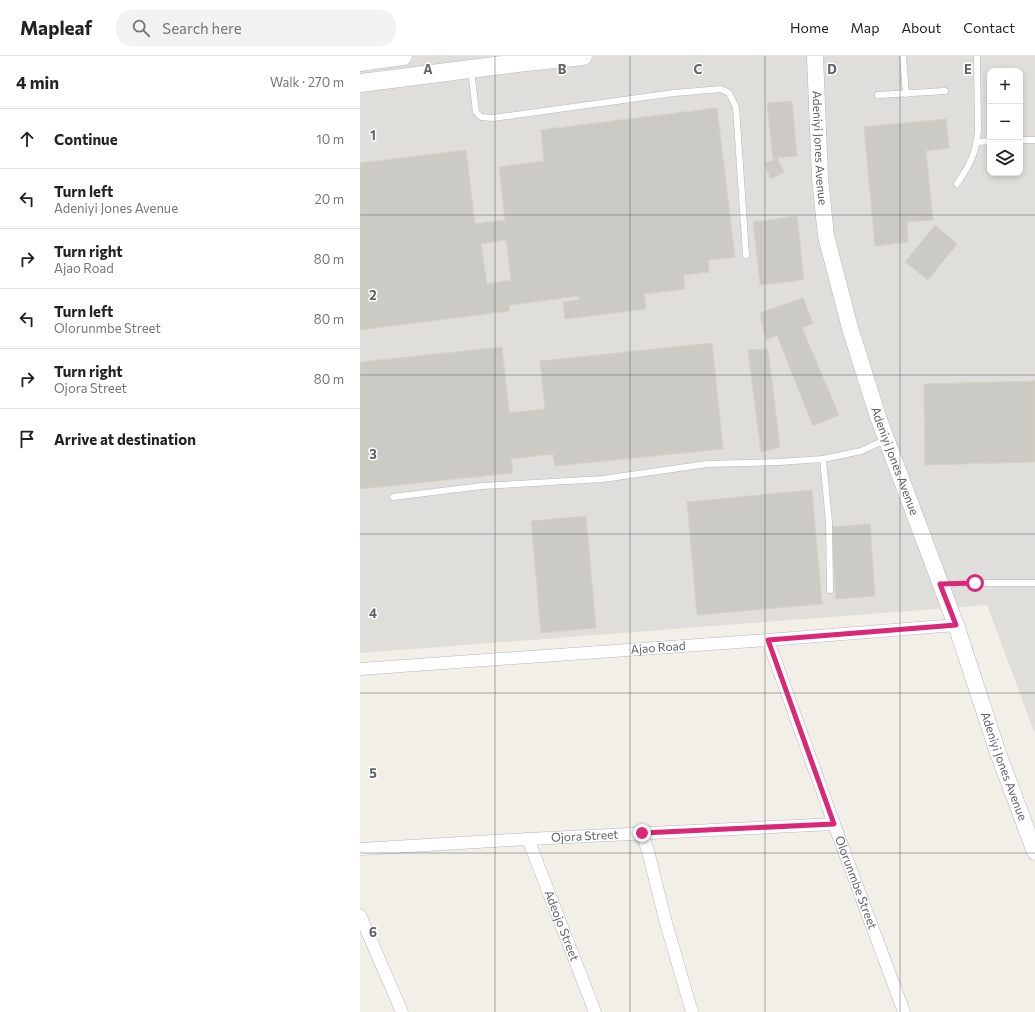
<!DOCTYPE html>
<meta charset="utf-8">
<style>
body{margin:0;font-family:Commissioner,sans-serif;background:#f2f2f2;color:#222}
.controls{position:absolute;right:12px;top:12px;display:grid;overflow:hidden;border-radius:8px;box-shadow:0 2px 6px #0003}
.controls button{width:36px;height:36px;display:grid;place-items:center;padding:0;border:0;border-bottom:1px solid #e0e0e0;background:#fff;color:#222;font:20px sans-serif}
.stop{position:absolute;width:12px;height:12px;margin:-9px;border:3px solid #db2777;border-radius:50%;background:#fff}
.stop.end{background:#db2777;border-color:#fff;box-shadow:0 1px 4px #0008}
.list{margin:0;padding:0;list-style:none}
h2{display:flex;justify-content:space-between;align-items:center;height:52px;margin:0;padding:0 16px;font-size:17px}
h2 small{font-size:13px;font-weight:400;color:#767676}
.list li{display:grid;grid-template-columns:26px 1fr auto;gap:12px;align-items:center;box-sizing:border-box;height:60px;padding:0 16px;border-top:1px solid #e0e0e0}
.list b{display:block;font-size:15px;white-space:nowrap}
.list p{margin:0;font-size:13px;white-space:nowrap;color:#767676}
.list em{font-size:13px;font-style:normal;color:#767676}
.icon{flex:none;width:22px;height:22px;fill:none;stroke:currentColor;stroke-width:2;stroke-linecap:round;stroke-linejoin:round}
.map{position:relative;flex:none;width:675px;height:956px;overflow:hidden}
header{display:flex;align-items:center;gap:24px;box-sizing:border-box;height:56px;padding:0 20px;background:#fff;border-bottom:1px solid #e0e0e0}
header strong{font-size:19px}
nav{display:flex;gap:22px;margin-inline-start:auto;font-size:14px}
.search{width:280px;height:36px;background:#f2f2f2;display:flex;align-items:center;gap:10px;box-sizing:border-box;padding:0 14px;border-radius:16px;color:#767676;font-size:15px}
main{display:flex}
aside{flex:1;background:#fff}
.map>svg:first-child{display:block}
.industrial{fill:#e0deda;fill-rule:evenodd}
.building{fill:#cccac5;stroke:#d6d1c6;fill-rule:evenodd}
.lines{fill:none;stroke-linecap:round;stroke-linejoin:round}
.service-casing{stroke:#b5b8bc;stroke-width:7}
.minor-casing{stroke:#b5b8bc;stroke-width:13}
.tertiary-casing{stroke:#b5b8bc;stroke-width:17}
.secondary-casing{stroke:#b6babf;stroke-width:19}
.service{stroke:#fff;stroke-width:6}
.minor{stroke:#fff;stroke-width:12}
.tertiary{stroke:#fff;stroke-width:16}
.secondary{stroke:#fff;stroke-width:18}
.route{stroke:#db2777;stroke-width:5}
.grid{fill:none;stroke:#5f6368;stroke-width:1;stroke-opacity:0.55}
.labels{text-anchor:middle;stroke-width:3;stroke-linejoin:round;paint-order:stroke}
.street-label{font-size:12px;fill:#5f6368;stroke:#fff}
.grid-label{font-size:13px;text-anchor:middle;font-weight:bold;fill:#5f6368;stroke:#fff;stroke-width:3;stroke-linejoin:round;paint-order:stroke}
</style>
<header>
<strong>Mapleaf</strong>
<div class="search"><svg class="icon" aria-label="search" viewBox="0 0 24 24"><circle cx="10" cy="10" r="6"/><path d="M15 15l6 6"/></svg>Search here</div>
<nav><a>Home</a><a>Map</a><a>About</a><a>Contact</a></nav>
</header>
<main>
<aside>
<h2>4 min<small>Walk · 270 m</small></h2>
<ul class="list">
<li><svg class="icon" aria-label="ahead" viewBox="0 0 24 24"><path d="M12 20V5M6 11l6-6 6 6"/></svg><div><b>Continue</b></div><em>10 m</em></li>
<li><svg class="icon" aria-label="left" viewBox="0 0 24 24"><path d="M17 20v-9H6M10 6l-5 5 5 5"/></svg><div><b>Turn left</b><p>Adeniyi Jones Avenue</p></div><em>20 m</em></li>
<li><svg class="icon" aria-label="right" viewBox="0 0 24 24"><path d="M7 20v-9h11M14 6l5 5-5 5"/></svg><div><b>Turn right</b><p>Ajao Road</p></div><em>80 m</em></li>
<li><svg class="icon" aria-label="left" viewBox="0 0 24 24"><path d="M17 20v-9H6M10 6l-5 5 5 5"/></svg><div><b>Turn left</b><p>Olorunmbe Street</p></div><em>80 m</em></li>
<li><svg class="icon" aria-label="right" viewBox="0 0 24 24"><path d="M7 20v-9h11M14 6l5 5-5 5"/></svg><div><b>Turn right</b><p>Ojora Street</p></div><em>80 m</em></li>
<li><svg class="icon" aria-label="arrive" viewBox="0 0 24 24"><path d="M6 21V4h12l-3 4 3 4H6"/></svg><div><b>Arrive at destination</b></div></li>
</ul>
</aside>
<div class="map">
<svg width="675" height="956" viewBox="0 0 675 956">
<rect width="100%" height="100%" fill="#f1efe8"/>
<path class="industrial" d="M0,0H675V678L627,549L0,597ZM630,15H660V117H630Z"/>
<g class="building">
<path d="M432,45L437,100L413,102L407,47Z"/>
<path d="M357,52L375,201L348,204L349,216L323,219L325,233L284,238L286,253L205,263L203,246L219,244V240L150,249L149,255L0,274V107L106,94L115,168L145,164L139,111L184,105L181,74ZM146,184L151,224L127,228L121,188Z"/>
<path d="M586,63L589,92L566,95L573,164L547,166L548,186L515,190L504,71Z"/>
<path d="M417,102L424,116L411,123L404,108Z"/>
<path d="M437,160L444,224L400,229L393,166Z"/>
<path d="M575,169L597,188L568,224L545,206Z"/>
<path d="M443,242L453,267L442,272L479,359L453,370L417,279L406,284L400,257Z"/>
<path d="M352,287L363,393L195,410L193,398L151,403L153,417L0,433V306L142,291L149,357L185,353L180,305Z"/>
<path d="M408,293L420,391L401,396L388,294Z"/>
<path d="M675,325V406L565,409L564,328Z"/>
<path d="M452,434L462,548L337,559L327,446Z"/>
<path d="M226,460L236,572L181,577L171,465Z"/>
<path d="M510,468L515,540L476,543L471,471Z"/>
</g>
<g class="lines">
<defs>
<g id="service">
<path d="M543,0L546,38"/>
<path d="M111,14L116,56L121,61L133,62L314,37L361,33L369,37L376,51L386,199"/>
<path d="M518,39L585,35"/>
<path d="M660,84H675"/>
<path d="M617,86L630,85"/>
<path d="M597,128C610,108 616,99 618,74L617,0"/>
<path d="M463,403L469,466L470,534"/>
<path d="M33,441L122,430L243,423L347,408L419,406L463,403L501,395L525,384"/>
<path d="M582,528L615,527H675"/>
</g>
<g id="minor">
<path id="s1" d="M408,584L474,768L544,956"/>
<path id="s2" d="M0,613L408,584L596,569"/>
<path d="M282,777L288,795L306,867L332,956"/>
<path id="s3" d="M168,783L235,956"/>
<path id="s4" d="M0,793L168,783L474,768"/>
<path d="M0,859L42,956"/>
</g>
<g id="tertiary">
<path id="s5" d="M455,0L460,122L466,180L490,272L518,361L596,569L638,697L675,796"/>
</g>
<g id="secondary">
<path d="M0,6L43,0"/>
<path d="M0,27L166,6L223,0"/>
</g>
</defs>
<use href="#service" class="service-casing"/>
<use href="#minor" class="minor-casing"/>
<use href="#tertiary" class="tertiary-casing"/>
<use href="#secondary" class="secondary-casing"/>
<use href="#service" class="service"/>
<use href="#minor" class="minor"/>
<use href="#tertiary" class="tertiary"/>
<use href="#secondary" class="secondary"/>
</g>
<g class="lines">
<path class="route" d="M282,777L474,768L408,584L596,569L580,528L615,527"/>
</g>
<path class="grid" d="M135,0V956M270,0V956M405,0V956M540,0V956M0,159H675M0,319H675M0,478H675M0,637H675M0,797H675"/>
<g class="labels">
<g class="street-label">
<text dy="4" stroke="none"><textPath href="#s5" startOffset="92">Adeniyi Jones Avenue</textPath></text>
<text dy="4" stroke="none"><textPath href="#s5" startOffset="416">Adeniyi Jones Avenue</textPath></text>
<text dy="4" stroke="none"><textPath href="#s2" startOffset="299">Ajao Road</textPath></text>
<text dy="4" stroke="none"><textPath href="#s5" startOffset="740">Adeniyi Jones Avenue</textPath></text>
<text dy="4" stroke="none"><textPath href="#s4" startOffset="225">Ojora Street</textPath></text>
<text dy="4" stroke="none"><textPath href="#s1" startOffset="258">Olorunmbe Street</textPath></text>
<text dy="4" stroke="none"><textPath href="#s3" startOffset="93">Adeojo Street</textPath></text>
</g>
</g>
<g class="grid-label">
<text x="68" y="18">A</text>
<text x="202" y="18">B</text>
<text x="338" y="18">C</text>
<text x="472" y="18">D</text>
<text x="608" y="18">E</text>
<text x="13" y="84">1</text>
<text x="13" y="244">2</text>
<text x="13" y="403">3</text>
<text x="13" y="562">4</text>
<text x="13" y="722">5</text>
<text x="13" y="881">6</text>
</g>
</svg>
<div class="controls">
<button>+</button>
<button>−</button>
<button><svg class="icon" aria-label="layers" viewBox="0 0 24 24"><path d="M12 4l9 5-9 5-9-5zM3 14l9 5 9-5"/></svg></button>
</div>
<div class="stop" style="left:615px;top:527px"></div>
<div class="stop end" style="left:282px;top:777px"></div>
</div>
</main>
